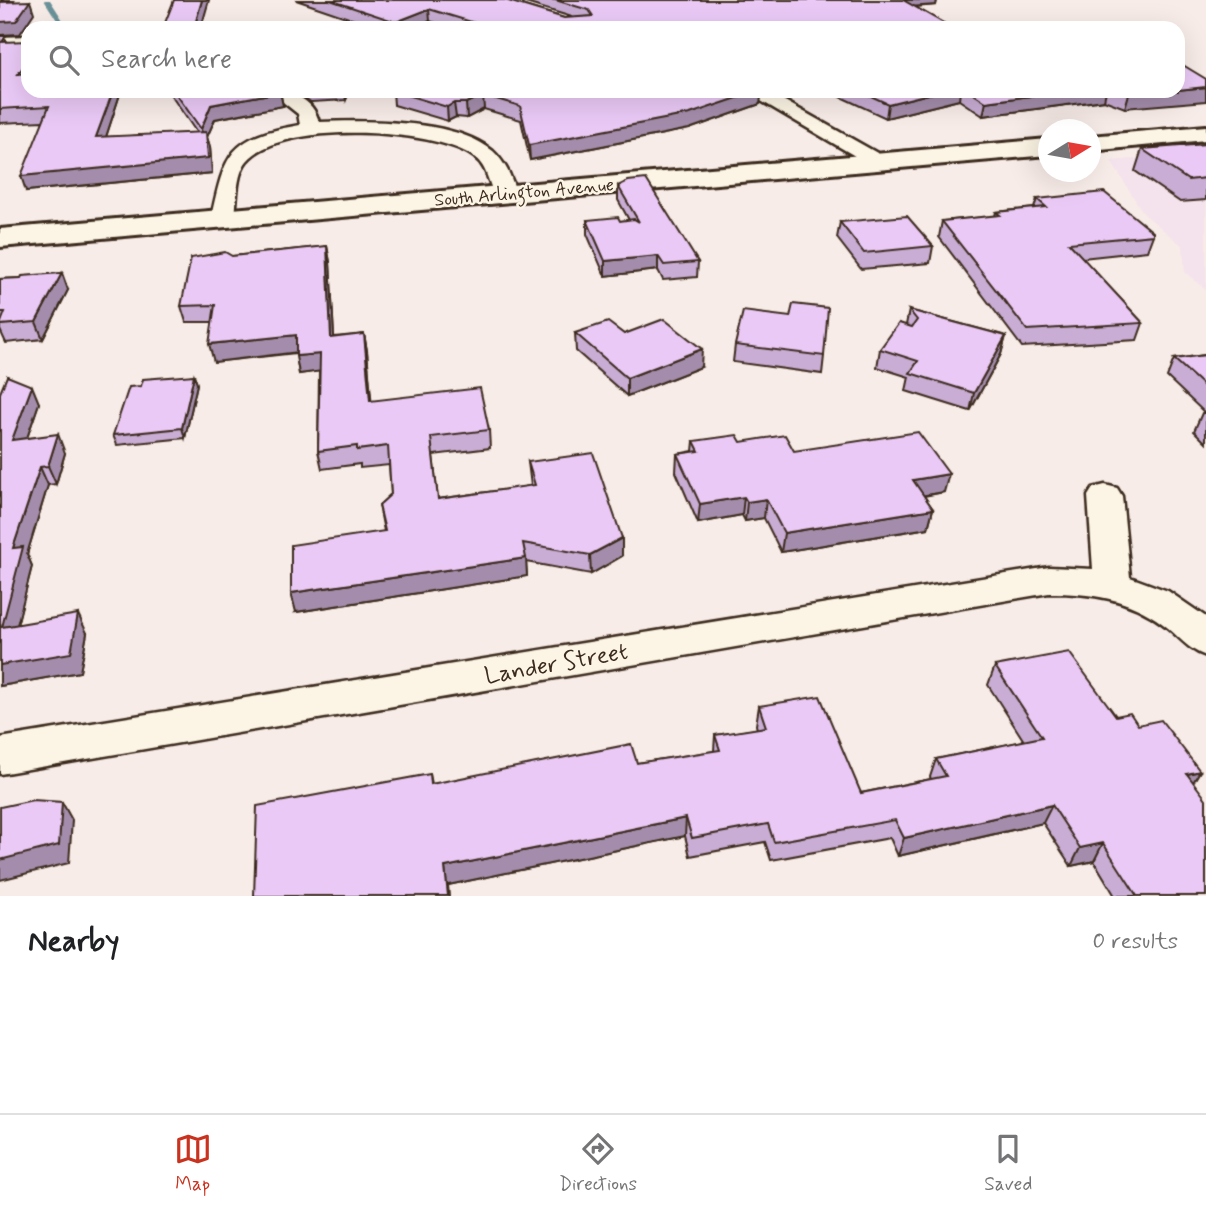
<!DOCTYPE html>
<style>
body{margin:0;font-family:Mynerve,sans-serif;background:#f2f2f2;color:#202124}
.compass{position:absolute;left:1038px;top:119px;width:63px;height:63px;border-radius:50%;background:#fff;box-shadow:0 7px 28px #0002;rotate:79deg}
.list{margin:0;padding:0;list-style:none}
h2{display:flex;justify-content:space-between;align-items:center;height:91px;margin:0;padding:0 28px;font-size:30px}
h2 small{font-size:23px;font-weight:400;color:#757577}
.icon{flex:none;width:38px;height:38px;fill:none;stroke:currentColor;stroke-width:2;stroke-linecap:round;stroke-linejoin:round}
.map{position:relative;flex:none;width:1206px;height:896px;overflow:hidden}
.search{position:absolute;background:#fff;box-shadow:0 7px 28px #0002;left:21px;right:21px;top:21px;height:77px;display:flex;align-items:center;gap:18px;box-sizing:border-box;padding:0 24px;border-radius:21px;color:#757577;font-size:26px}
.sheet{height:217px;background:#fff}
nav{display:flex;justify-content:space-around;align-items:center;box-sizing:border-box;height:98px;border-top:2px solid #e0e0e0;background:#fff;font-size:19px;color:#757577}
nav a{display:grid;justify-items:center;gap:4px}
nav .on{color:#c8321e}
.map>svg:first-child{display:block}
.built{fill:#f4e2ec}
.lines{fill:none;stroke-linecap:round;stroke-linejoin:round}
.stream{fill:#6b9298;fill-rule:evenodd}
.minor-casing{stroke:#3b2a1e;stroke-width:5}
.tertiary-casing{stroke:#3b2a1e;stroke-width:6}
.minor{fill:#fcf5e5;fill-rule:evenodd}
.tertiary{fill:#fcf5e5;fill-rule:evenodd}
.wall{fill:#c9add4;stroke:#3b2a1e;stroke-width:2}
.shaded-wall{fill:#a48dac;stroke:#3b2a1e;stroke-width:2}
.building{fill:#eac9f6;stroke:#3b2a1e;stroke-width:2}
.labels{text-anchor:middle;stroke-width:5;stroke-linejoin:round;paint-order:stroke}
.far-street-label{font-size:18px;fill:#3b2a1e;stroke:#fcf5e5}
.near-street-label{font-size:24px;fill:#3b2a1e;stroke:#fcf5e5}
</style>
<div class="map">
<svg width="1206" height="896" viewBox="0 0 1206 896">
<rect width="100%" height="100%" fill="#f8ece8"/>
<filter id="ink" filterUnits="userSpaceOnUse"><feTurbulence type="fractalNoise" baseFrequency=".0143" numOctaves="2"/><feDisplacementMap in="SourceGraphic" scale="14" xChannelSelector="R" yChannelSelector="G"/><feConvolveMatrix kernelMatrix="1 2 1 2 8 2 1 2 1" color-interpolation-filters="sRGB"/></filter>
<g filter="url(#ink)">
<path class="built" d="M1206,153V290L1185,272L1183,246L1144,214L1111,161Z"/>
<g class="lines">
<path class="stream" d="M44,0H50L68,28H62Z"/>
<defs>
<g id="minor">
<path d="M28,36V46L0,47V37Z"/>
<path d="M269,91C291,91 313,98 319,122C366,120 456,119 493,151C505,162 512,177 516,193L513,198H497C487,184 489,168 474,157C435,128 280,120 247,161C236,174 237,201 235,218L231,223H215L211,218C225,153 229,137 300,125L298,114Z"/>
<path d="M744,91H767L886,158L890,162L886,166H872Z"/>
<path d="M1105,485L1117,488L1122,496L1130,577L1168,591L1206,617V656C1188,650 1178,635 1163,624C1129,598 1090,593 1049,593L0,774V738L1049,567L1093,569L1088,496L1093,488Z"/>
</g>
<g id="tertiary">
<path d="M1206,126V140L1090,151V136Z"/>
<path d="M1048,139V155L0,247V229Z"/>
</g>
</defs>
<use href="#minor" class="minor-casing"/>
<use href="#tertiary" class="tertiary-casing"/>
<use href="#minor" class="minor"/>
<use href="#tertiary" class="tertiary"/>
</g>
<g class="wall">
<path d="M296,0H505L564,18L572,17L516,0H937L936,5L915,7L952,28H452L430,21L413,28H378Z"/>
<path d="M0,36L8,42L28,91H121L106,137L197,133L168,91H280L283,106L215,119L207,137L210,147L212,173L26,191L43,121L0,123Z"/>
<path d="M285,91H349L346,100L311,102L294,92Z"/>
<path d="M393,91L760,104L689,129L530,160L521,120L484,109L467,118L456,117L448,121L394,105Z"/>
<path d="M772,91H796L782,96Z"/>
<path d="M828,91H1178L1125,108L1104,100L983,116L959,100L886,118Z"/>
<path d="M1206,144V200L1180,202L1135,171L1142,149Z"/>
<path d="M618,186L698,262L697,277L663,280L658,270L605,276L587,234V220L620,221L629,220L618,200Z"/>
<path d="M1037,199L1153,235L1147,251L1082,258L1143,323L1137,340L1022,347L939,237L942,221L995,216L996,212L1034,208Z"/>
<path d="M840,222L933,246L930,263L861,269L837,238Z"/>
<path d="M327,246L330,262L334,337L364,334L367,351L371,401L489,430L490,448L433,455L438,499L531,486L528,462L622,556L591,574L526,562L527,576L296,612L384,531L379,505L391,494L389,465L360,468V464L322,469L318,451L319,371L299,374L296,353L214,362L213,322H186L181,306L232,256Z"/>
<path d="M21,278L68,290L43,339L6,343L0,330V279Z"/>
<path d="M909,310L1006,336L1001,354L970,411L906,391L909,377L877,367L880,349L906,325Z"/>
<path d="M790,317L824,356L822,374L733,362L735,345Z"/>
<path d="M575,333L624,334L701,367L627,396L576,351Z"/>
<path d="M1206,355V443L1194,431L1202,413H1205L1167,377L1174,359Z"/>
<path d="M194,375L197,384L185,438L117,445L113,435L141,386Z"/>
<path d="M7,376L39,403L27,438L65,453L56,484L48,485L27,554L32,566L17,624L87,633L80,672L0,686Z"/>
<path d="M694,441L741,442L794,451L944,492L924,496L933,509L928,528L781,552L764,518L745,521L742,515L698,523L676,472L677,454L693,451Z"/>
<path d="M995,666L1138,725L1200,771L1193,782L1206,896H1115L1094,861L1071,866L1043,823L898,856L890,838L771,860L765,842L690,856L685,836L448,885L430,774L432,784L637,763L714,751L715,735L757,729L756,725L759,706L861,793L931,779L930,777L936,759L1024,741L988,685Z"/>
</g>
<g class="shaded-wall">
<path d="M1,0H14L4,14L0,3Z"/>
<path d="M202,0H209L201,28H194Z"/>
<path d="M896,0H937L936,5L895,8Z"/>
<path d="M30,1L34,13L20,34L0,35V22Z"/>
<path d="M429,9L430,21L413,28H397L396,22Z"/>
<path d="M28,60V80L18,74Z"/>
<path d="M1206,87V101L1125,108L1129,94L1161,91H1178V90Z"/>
<path d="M113,91H121L101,152L96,137Z"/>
<path d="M344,91H349L346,100Z"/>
<path d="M758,91H762L760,104L689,129L530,160L529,145Z"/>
<path d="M782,91H796L782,96Z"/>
<path d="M941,91H960L959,100L886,118L888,104Z"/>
<path d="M1068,91H1106L1104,100L983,116L986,102Z"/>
<path d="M280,92L283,106L215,119L207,137L210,147L212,173L26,191L21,176L205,144L201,129L211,105Z"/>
<path d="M483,95L484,109L467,118L466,103Z"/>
<path d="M454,103L456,117L448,121L447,107Z"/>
<path d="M327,246L330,262L335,355L331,338Z"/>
<path d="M658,256V270L605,276V261Z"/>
<path d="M62,273L68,290L43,339L36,322Z"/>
<path d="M364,334L367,351L373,419L370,401Z"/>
<path d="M296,335L299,352L214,362L209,344Z"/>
<path d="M1006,336L1001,354L970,411L974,393Z"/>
<path d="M702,349L701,367L627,396V378Z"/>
<path d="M320,354L323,371L299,374L296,356Z"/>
<path d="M194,375L197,384L185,438L182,428Z"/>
<path d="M32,386L39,403L20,458L12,440Z"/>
<path d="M58,434L65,453L56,484L48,466Z"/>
<path d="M40,467L48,485L27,554L32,566L12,645L2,627L13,548Z"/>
<path d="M949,474L944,492L908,498L913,480Z"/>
<path d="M744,497L742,515L698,523L700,504Z"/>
<path d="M766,499L764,518L745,521L747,502Z"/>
<path d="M933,509L928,528L781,552L784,533Z"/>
<path d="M622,538V556L591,574L590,555Z"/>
<path d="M526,558L527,576L296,612L291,593Z"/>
<path d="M78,614L87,633L80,672L0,686V665Z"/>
<path d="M1200,771L1189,789L1187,774Z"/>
<path d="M62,802L72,820L69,863L0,880V860Z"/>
<path d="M1052,805L1043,823L898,856L904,838Z"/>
<path d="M686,818L685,836L448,885L449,896H448L445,867Z"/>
<path d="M1103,843L1094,861L1071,866L1080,848Z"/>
</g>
<g class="building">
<path d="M174,0H202L194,28H163Z"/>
<path d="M330,0H505L564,18L593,16L589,10L555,0H903L952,28H491L429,9L396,22Z"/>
<path d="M30,1L16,21L0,22V2Z"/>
<path d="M0,36H6L2,42L28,41V60L18,74L28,73V91H113L96,137L206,132L208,158L21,176L49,106L0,109Z"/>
<path d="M1178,62L1206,79V87L1178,90Z"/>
<path d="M174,91H280V92L211,105L201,129Z"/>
<path d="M393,91H758L690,114L529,145L520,106L483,95L466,103H454L447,107Z"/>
<path d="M860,91H941L888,104Z"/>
<path d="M969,91H1068L986,102Z"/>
<path d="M1122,91H1161L1129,94Z"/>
<path d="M1206,144V178L1188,180L1142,149Z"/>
<path d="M646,179L698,262L664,265L658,256L605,261L587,220L618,217L620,221L634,219L639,222L618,186L628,181Z"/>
<path d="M1104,192L1153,232V235L1069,243L1143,323L1027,330L942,221L1000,215L996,212L1046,207L1037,199Z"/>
<path d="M907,216L933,246L864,253L840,222Z"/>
<path d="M327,246L331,338L364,334L370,401L480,388L489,430L431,437L438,499L535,485L528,462L593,453L622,538L590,555L523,543L526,558L291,593V545L385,531L379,505L391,494L388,446L357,450V446L318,451L320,354L296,356V335L209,344L215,305L181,306L191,258L225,252L232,256Z"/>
<path d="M62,273L36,322L0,325L5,312H0V279L21,278L22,276Z"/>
<path d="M793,304L828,308L824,356L735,345L743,311L790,317Z"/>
<path d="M909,310L1006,336L974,393L910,373L918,361L880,349L899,323L912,327L917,320Z"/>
<path d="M664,319L702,349L627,378L575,333L608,322L624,334Z"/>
<path d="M1206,355V388L1174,359Z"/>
<path d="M194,375L182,428L113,435L129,387L141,386L143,379Z"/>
<path d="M7,376L32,386L12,440L58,434L48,466L40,467L13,548L23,547L2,627L78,614L71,653L0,665V393Z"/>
<path d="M918,432L949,474L913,480L933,509L784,533L766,499L747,502L744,497L700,504L677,454L699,451L694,441L737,435L741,442L785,435L794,451Z"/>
<path d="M1069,652L1116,716L1130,713L1138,725L1161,720L1200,771L1187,774L1206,799V896H1137L1103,843L1080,848L1052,805L904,838L895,820L774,842L768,824L692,838L686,818L445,867L448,896H254L257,806L430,774L431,784L631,744L637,763L720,750L715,735L766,727L759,706L820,696L861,793L946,776L936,759L1042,737L995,666Z"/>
<path d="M33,800L62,802L59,845L0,860V807Z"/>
</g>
</g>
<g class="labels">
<g class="far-street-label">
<text transform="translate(524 192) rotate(-5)" y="6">South Arlington Avenue</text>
</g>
<g class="near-street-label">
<text transform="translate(556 663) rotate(-10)" y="8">Lander Street</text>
</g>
</g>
</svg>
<svg class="compass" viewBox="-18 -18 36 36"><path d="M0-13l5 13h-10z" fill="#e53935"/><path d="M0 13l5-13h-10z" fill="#757577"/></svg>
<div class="search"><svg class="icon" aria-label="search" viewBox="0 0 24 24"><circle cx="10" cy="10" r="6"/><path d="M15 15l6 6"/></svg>Search here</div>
</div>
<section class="sheet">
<h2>Nearby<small>0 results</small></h2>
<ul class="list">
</ul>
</section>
<nav>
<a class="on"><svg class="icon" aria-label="map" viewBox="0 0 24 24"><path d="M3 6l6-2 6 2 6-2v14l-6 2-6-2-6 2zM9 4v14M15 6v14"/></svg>Map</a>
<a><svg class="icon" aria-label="directions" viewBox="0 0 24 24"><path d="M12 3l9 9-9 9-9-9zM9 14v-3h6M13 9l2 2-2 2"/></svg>Directions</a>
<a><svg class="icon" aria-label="saved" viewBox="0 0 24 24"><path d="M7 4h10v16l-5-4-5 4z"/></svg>Saved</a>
</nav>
